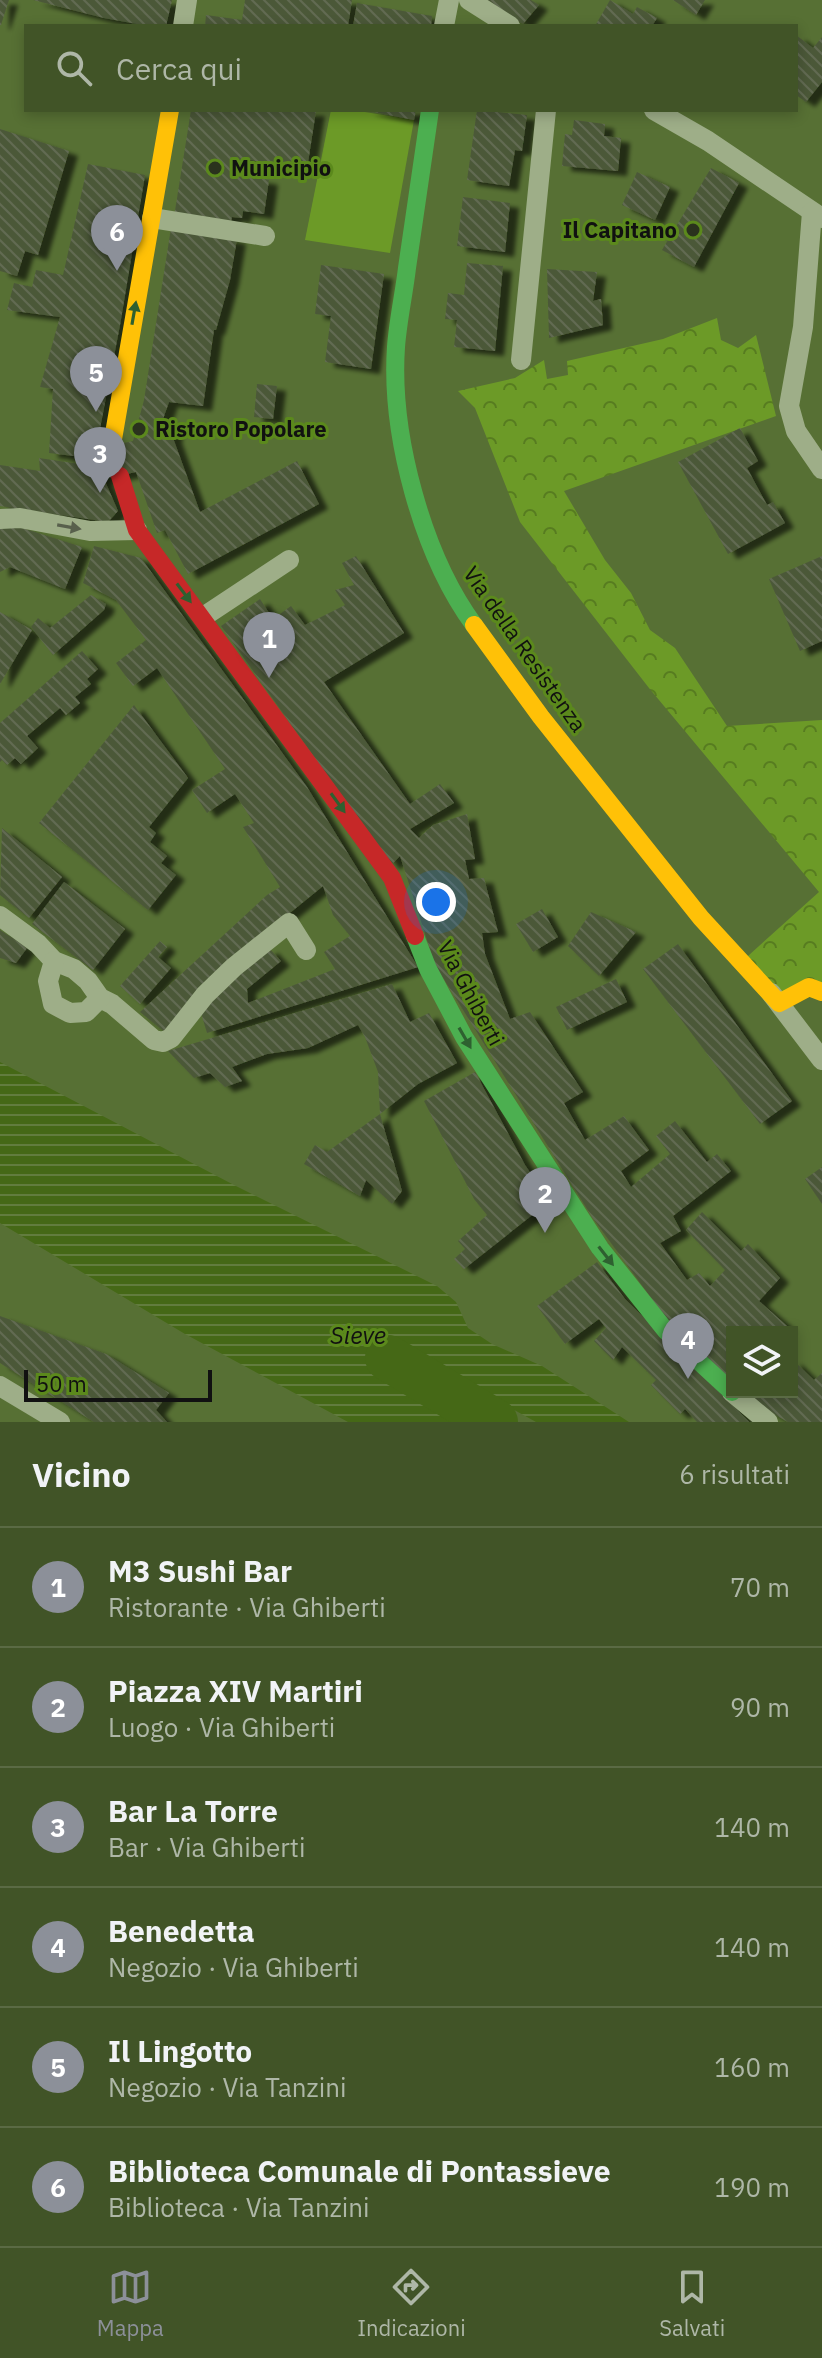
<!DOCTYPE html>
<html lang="it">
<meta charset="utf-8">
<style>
body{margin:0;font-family:"IBM Plex Sans",sans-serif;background:#4c5e33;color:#f1f3f6}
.controls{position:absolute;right:24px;bottom:24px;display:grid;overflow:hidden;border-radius:0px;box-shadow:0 4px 12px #0003}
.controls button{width:72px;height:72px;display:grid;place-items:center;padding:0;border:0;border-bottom:2px solid #5a6a44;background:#415427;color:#f1f3f6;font:40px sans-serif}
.scale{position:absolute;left:24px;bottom:20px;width:188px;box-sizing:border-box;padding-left:8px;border:4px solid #111;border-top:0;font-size:22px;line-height:28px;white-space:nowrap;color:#111;-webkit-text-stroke:6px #5b891c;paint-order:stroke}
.you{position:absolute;left:436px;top:902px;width:28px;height:28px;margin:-20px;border:6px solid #fff;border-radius:50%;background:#1a73e8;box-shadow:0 0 0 12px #1a73e833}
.badge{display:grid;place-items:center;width:52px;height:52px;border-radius:50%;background:#8c9099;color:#fff;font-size:26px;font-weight:700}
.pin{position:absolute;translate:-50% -66px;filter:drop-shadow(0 2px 4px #0008)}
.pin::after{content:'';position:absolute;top:42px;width:28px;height:24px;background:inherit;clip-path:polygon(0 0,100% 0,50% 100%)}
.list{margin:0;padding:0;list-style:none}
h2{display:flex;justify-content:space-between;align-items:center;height:104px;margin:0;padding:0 32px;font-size:34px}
h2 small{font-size:26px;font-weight:400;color:#aeb7a7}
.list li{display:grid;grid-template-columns:52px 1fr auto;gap:24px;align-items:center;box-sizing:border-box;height:120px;padding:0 32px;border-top:2px solid #5a6a44}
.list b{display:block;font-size:30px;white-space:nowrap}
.list p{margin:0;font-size:26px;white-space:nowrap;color:#aeb7a7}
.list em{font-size:26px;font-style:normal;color:#aeb7a7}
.icon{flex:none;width:44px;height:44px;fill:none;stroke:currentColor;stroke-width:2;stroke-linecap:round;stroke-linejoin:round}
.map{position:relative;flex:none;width:822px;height:1422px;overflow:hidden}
.search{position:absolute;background:#415427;box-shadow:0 4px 12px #0003;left:24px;right:24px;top:24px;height:88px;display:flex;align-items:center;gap:20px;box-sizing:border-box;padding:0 28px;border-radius:0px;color:#aeb7a7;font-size:30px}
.sheet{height:824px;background:#415427}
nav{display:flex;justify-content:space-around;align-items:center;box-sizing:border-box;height:112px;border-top:2px solid #5a6a44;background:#415427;font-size:22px;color:#aeb7a7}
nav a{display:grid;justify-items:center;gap:4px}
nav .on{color:#8c9099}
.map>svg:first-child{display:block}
.grass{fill:#6c9a27}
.park{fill:url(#park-crowns)}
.water{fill:url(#water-rules)}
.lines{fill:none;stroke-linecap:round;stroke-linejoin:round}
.river{stroke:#456816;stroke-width:46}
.building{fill:url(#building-back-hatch);filter:url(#shadow)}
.street{stroke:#9eae88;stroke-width:20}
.fast{stroke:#4caf50;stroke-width:18}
.slow{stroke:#ffc107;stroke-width:18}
.jam{stroke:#c62828;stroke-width:18}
.oneway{fill:#2e6030}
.oneway2{fill:#58604c}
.poi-dot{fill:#2a321d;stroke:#5b891c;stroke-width:3}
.labels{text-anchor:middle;stroke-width:6;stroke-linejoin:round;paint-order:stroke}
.poi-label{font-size:22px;font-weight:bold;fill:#111;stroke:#5b891c;text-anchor:start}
.street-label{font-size:22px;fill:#111;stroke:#5b891c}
.water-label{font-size:24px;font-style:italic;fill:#111;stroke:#5b891c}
</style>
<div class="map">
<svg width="822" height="1422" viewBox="0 0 822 1422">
<defs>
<pattern id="park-crowns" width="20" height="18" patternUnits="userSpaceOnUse" patternTransform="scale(2)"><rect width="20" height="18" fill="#6c9a27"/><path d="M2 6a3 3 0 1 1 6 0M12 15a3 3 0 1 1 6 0" fill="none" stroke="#577c20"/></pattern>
<pattern id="water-rules" width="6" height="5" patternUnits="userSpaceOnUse" patternTransform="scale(2)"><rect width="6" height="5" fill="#456816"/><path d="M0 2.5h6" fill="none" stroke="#627c3e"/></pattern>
<pattern id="building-back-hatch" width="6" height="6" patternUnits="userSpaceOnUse" patternTransform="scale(2)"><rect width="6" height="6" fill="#4c5839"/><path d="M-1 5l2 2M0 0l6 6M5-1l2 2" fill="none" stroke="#626b52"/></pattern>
<filter id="shadow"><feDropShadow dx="9" dy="5" stdDeviation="2" flood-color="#0009"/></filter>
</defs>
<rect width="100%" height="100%" fill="#577034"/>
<path class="grass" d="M331,110L365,112L414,120L390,253L305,240Z"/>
<path class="park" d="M717,318L721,340L738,348L756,335L776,416L564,491L605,560L631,593L650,630L675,648L727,726L822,720V985L774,998L738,965L819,892L649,688L520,522L475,408L458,391L515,378L544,360L547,379L568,375L567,361L663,339Z"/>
<path class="water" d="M0,1062L234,1185L437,1286L456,1302L468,1328L492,1344L542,1366L629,1422H536L507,1406L444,1387L445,1407L464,1422H348L185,1334L0,1223Z"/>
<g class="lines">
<path class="river" d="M388,1358L495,1422"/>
</g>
<g class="building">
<path d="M0,0H9L1,25H0Z"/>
<path d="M33,0H172L166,26H148L104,18Z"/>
<path d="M245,0H352L348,26H205L206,15L242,20Z"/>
<path d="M483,0H531L539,5L523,24Z"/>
<path d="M610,0L633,14L637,7L657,18L652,26H595Z"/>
<path d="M673,0H705L696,15Z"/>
<path d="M357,3L432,16L431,26H353Z"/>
<path d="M796,35L813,48L822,37V82L806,102L796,95Z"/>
<path d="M191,110L316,111L307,169L249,160L246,176L269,180L264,214L243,211L242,218L232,217L230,226L174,217Z"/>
<path d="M364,110H416L414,120Z"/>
<path d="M477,110L527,115L522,151L515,150L509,186L467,180Z"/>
<path d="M574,120L605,124L604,136L621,138L618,171L562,166L565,134L572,135Z"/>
<path d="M0,129L69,151L38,255L25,251L17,276L0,271Z"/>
<path d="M88,164L145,175L120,325L96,449L133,441L144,400L171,228L237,239L230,280L216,330H214L203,406L169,402L163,419L176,422L173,438L200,512L297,461L319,504L188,574L165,530L157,533L136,472L104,479L118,511L108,522L0,506V465L40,471L39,458L100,467L98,459L49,453L53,389L40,387L60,317L7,310L14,283L32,287L36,270L63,275Z"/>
<path d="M711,168L739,183L694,267L662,250Z"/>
<path d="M637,172L670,187L655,220L622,205Z"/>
<path d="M463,197L510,203L505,252L457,246Z"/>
<path d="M467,263L503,266L495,351L454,347L457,320L445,319L448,293L464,295Z"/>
<path d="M321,265L384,274L371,369L325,362L331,316L315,314Z"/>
<path d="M547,269L597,272L593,301L601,299L603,325L549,338Z"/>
<path d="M257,384L277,386L273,419L254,417Z"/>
<path d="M740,428L758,461L747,468L767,505L773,502L785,523L728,554L678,462Z"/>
<path d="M19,527L82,547L65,589L10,567L0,572V528Z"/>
<path d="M94,546L141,558L307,787L418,967L207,1033L200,1010L269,948L281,961L247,989L248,1003L335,969L324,952L350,936L333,915L323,886L231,961L166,1033L140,1012L267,895L280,887L243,827L254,823L235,794L207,813L192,790L225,769L157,668L133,686L116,663L146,640L116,600L83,583Z"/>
<path d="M356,556L404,633L324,682L410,804L440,784L454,803L410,829L419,838L433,825L467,814L475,859L465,860L469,879L484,878L498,932L482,933L485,954L510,1019L530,1012L583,1092L564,1103L585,1140L624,1116L649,1150L621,1171L631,1187L670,1154L656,1136L675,1121L707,1162L717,1154L731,1171L673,1216L681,1231L660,1243L687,1280L699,1273L710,1286L725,1270L686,1230L702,1212L741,1251L748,1244L780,1278L759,1301L787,1326L783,1332H732V1381L673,1328L592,1217L435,965L400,856L391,865L221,626L260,599L273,619L291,606L305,625L345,605L335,590L354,585L342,563Z"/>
<path d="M822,556V641L800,651L769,579Z"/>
<path d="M91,595L106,604L104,610L53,655L31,627L38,618L50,628Z"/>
<path d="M0,612L32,630L0,684Z"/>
<path d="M82,651L98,669L87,679L91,684L75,697L80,703L66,715L60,708L27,736L38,748L21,764L15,758L7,765L2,760L0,762V723Z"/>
<path d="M134,705L188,778L149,827L156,833L150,842L167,856L161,863L176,875L148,910L39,823Z"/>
<path d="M2,828L62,877L29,918L0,895Z"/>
<path d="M64,882L125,929L93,970L32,924Z"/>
<path d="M542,909L558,937L533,952L516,924Z"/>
<path d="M591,912L636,932L599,976L568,946Z"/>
<path d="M0,930L27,948L16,963L0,958Z"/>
<path d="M160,941L167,947L158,957L171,968L140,1004L120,986Z"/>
<path d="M678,944L792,1101L760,1124L643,969Z"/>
<path d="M616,979L627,1002L567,1030L556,1007Z"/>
<path d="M392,984L410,1022L429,1013L457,1063L418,1084L380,1114L378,1072L365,1037L358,1025L308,1048L267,1054L232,1067L242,1081L225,1087L210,1073L194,1078L168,1051Z"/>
<path d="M475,1072L525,1165L550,1201L464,1269L454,1259L465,1249L458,1241L487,1215L474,1199L424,1101Z"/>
<path d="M380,1114L402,1191L392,1204L366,1180L360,1196L304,1164L315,1145L327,1152Z"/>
<path d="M822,1167V1204L805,1179Z"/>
<path d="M597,1262L625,1299L749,1422H697L685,1409L680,1414L651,1385L656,1380L622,1347L613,1360L594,1341L606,1328L599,1319L565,1344L537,1306Z"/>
<path d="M0,1316L106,1354L169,1393L156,1410L167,1422H94L0,1363Z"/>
<path d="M792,1359L814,1380L822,1373V1422H788L753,1402L744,1392H792Z"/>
</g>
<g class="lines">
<g class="street">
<path d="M469,0L510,26"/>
<path d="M183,26L187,0"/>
<path d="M444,26L449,0"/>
<path d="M654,110L708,141L822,218"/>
<path d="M812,212L803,327L789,406L796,431L822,469"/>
<path d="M152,218L265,236"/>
<path d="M521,360L546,110"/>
<path d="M0,519L20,518L90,531L137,530"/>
<path d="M203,617L289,560"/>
<path d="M0,916L38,944L54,961L74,969L88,981L100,998L112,1004L154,1040L163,1042L171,1038L205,995L234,967L289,923L306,950"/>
<path d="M54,961L48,981L53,1004L70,1013L86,1012L100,998"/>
<path d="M771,993L822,1060"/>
<path d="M0,1386L60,1422"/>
<path d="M732,1392L768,1422"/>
</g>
<g class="fast">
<path d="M430,110C422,163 415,215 407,268C404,294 398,320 396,347C390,434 422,554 474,625"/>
<path d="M415,936L428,969L464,1037L600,1248L666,1331L732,1392"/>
</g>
<g class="slow">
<path d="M112,445L170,110"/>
<path d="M474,625L541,717L701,918L779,1003L809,987L822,992"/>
</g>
<path class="jam" d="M120,476L137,530L392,878L415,936"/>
</g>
<defs><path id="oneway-solid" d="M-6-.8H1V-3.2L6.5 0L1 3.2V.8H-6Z" transform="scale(2)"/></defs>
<g class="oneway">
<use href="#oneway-solid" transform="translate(134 313) rotate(-80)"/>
<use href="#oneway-solid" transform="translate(184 593) rotate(53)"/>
<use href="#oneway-solid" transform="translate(338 803) rotate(54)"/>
<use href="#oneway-solid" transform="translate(465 1038) rotate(60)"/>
<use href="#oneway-solid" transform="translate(606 1256) rotate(52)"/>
</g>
<use class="oneway2" href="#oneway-solid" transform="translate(69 527) rotate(10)"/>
<g class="poi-dot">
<circle cx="215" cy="168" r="8"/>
<circle cx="693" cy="230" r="8"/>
<circle cx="139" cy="429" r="8"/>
</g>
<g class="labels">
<g class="poi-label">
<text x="231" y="176">Municipio</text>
<text x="677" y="238" text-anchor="end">Il Capitano</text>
<text x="155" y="437">Ristoro Popolare</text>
</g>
<g class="street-label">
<text transform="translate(525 649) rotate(55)" y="8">Via della Resistenza</text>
<text transform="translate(471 993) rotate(62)" y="8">Via Ghiberti</text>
</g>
<g class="water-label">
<text x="358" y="1344">Sieve</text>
</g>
</g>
</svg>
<div class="controls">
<button><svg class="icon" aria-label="layers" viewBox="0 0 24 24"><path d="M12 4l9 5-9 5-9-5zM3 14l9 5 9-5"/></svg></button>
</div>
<div class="scale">50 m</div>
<div class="you"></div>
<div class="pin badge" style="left:269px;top:678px">1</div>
<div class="pin badge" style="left:545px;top:1233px">2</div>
<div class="pin badge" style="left:100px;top:493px">3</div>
<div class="pin badge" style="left:688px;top:1379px">4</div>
<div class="pin badge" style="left:96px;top:412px">5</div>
<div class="pin badge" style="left:117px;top:271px">6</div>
<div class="search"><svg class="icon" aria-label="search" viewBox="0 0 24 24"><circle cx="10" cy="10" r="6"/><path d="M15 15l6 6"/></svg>Cerca qui</div>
</div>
<section class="sheet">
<h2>Vicino<small>6 risultati</small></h2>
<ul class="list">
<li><span class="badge">1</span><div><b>M3 Sushi Bar</b><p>Ristorante · Via Ghiberti</p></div><em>70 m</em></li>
<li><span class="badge">2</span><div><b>Piazza XIV Martiri</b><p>Luogo · Via Ghiberti</p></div><em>90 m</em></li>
<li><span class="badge">3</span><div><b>Bar La Torre</b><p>Bar · Via Ghiberti</p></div><em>140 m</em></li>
<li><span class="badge">4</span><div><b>Benedetta</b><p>Negozio · Via Ghiberti</p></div><em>140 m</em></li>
<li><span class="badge">5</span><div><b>Il Lingotto</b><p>Negozio · Via Tanzini</p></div><em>160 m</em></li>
<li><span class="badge">6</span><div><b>Biblioteca Comunale di Pontassieve</b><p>Biblioteca · Via Tanzini</p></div><em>190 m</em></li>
</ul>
</section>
<nav>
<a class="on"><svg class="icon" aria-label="map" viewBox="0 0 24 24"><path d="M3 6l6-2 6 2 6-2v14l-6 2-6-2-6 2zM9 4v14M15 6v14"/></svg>Mappa</a>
<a><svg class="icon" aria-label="directions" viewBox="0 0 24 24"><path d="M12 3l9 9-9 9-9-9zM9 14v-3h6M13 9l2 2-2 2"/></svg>Indicazioni</a>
<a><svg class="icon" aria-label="saved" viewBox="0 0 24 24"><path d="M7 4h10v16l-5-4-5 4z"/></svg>Salvati</a>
</nav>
